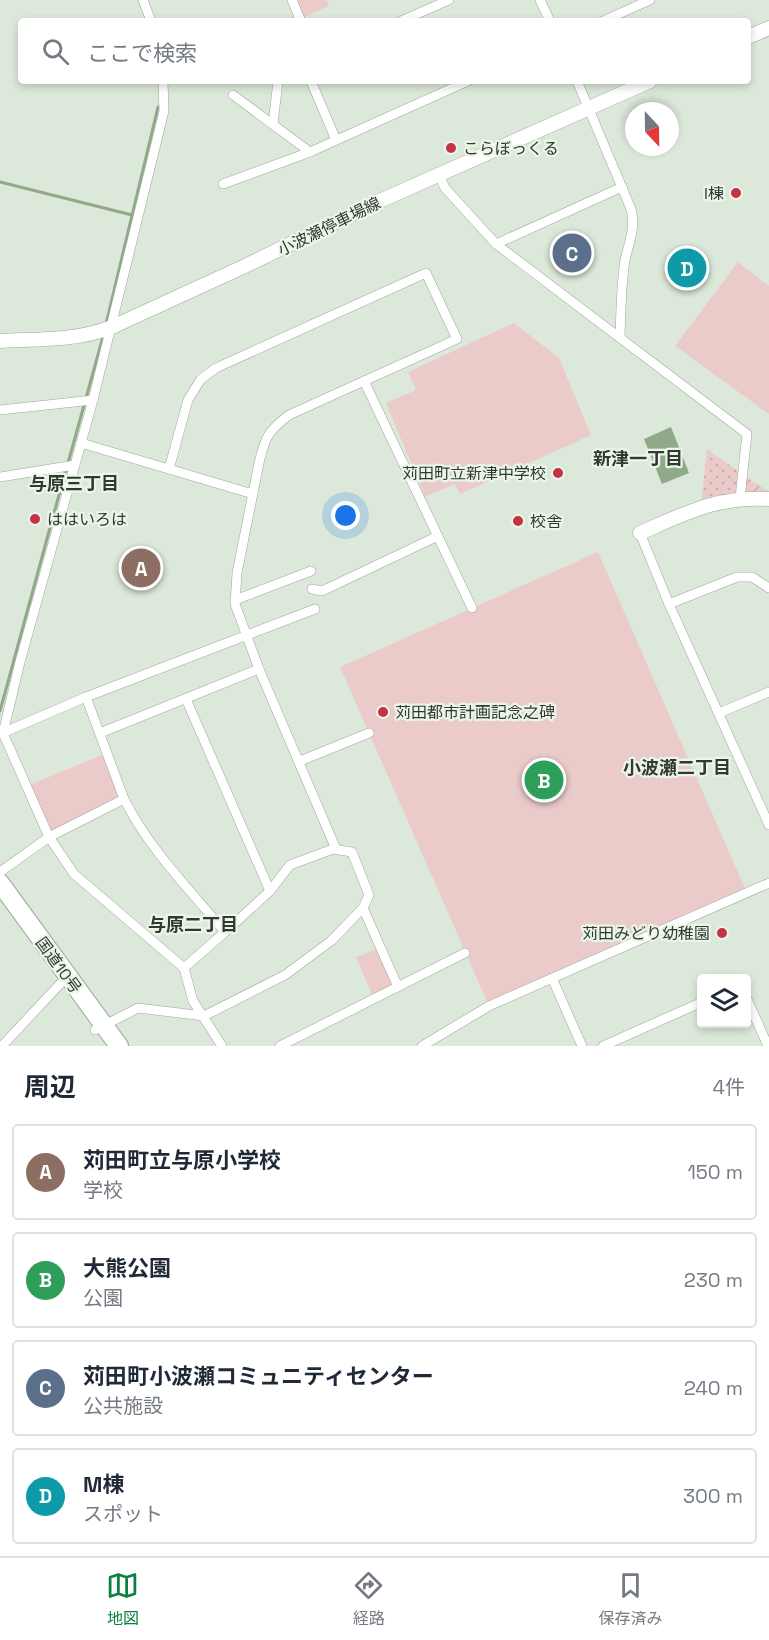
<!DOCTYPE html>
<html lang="ja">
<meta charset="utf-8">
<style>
body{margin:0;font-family:"Space Grotesk","Noto Sans JP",sans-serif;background:#f6f6f7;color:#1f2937}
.controls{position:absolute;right:18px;bottom:18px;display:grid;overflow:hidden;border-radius:6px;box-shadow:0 3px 9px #0003}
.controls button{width:54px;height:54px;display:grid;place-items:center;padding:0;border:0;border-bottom:2px solid #e0e1e3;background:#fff;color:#1f2937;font:30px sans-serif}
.compass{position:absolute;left:625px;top:102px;width:54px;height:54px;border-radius:50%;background:#fff;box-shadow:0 3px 9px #0003;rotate:158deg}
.you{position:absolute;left:346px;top:516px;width:21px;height:21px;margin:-15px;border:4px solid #fff;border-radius:50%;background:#1a73e8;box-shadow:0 0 0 9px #1a73e833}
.badge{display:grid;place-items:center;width:39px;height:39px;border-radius:50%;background:#0b8043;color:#fff;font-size:20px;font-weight:700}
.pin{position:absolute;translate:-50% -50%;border:3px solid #fff;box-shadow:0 2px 6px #0006}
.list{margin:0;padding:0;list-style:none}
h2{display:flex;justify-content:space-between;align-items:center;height:78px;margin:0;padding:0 24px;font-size:26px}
h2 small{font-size:20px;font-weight:400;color:#747a83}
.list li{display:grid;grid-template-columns:39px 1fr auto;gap:18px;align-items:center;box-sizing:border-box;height:96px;margin:0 12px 12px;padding:0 12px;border:2px solid #e0e1e3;border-radius:6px}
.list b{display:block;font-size:22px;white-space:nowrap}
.list p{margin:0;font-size:20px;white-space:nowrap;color:#747a83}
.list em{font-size:20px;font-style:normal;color:#747a83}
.icon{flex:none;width:33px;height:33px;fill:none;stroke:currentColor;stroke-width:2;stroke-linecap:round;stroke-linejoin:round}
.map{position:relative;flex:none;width:769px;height:1046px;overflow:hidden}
.search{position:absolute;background:#fff;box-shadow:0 3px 9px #0003;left:18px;right:18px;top:18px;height:66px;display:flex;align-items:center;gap:15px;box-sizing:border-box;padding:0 21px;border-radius:6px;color:#747a83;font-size:22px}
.sheet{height:510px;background:#fff}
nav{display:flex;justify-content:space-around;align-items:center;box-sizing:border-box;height:84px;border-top:2px solid #e0e1e3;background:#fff;font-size:16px;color:#747a83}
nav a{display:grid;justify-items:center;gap:3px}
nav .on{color:#0b8043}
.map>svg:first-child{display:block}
.grass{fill:url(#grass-dots)}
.park{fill:#ebcbca}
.garden{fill:url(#garden-furrows)}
.water{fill:#8fa989}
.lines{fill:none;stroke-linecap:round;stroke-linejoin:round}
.stream{stroke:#8fa989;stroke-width:3}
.street-casing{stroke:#9ca899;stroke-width:10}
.secondary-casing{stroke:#9ca899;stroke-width:15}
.highway-casing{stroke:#9ca899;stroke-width:20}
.street{stroke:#fff;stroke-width:9}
.secondary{stroke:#fff;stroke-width:14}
.highway{stroke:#fff;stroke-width:18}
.poi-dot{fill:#c33344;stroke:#eaf6e7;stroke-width:2}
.labels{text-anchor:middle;stroke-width:4.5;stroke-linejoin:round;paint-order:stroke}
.poi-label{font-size:16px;fill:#333832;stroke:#eaf6e7;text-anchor:start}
.street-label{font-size:16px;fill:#333832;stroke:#eaf6e7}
.neighbourhood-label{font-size:18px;font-weight:bold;fill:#333832;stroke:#eaf6e7}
</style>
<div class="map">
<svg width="769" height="1046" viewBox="0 0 769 1046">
<defs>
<pattern id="grass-dots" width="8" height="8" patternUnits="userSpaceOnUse" patternTransform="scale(1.5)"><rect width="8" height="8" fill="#ebcbca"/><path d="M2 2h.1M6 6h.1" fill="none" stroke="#caafae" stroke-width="1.8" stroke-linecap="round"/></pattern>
<pattern id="garden-furrows" width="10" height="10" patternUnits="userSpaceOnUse" patternTransform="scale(1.5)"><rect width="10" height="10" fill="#ebcbca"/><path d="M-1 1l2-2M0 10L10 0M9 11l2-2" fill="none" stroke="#caafae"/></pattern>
</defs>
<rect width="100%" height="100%" fill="#dce9da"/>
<path class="grass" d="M707,449L742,474L740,498L701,507Z"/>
<g class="park">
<path d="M292,0H326L329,6L300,19Z"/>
<path d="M738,262L769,286V414L675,346Z"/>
<path d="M514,323L559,358L591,435L460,494L455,484L425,497L386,403L416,390L408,372Z"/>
<path d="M598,552L747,893L489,1006L340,667Z"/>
<path d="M107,753L124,799L49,837L27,786Z"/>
<path d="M380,948L398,987L374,999L356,957Z"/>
</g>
<path class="garden" d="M742,474L769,492V499L740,498Z"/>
<path class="water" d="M671,427L689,473L662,484L644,439Z"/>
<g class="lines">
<g class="stream">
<path d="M0,182L132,215"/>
<path d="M106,324L158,107"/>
<path d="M68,463L104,333"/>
<path d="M0,711L66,469"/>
</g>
<defs>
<g id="street">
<path d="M143,0L151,21"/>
<path d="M292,0L300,19L296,21"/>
<path d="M540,0L550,21"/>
<path d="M401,21L449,0"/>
<path d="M603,21L650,0"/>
<path d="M163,81L164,111L93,400L20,662L3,733L49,837L74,874L184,968L193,1001L222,1046"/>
<path d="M311,81L336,140"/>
<path d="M577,81L631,209C636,228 629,242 625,260C621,285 621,311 620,336"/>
<path d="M233,95L310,152"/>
<path d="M273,124L278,81"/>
<path d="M439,175L445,188L496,244L747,434L740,498"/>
<path d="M223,184L310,152L468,81"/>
<path d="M496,244L622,187"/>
<path d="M364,381L472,608"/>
<path d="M0,410L93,400"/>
<path d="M81,443L253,494"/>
<path d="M169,469L188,400L201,379L216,368L426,273L457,339L289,415C268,431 265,437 259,463L237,573L235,604L259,669L336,849"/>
<path d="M0,477L75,465"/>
<path d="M640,533L669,604L769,825"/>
<path d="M312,589L322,591L438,536"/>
<path d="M235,600L311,571"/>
<path d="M669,604L737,577H752L769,588"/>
<path d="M86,697L124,799C149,849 190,890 225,932L184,968"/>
<path d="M186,699L270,891"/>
<path d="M719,713L769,692"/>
<path d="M100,733L259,669"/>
<path d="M0,734L86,697L315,609"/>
<path d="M300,761L369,733"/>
<path d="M0,872L49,837L124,799"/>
<path d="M225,932L270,891L290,865L333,849L352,852L369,895L363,908L398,987"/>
<path d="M552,978L582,1046"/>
<path d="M746,997L768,1046"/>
<path d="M95,1030L138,1008L204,1016L285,975L331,941L363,908"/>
<path d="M2,1046L60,984"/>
<path d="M280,1046L465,953"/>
<path d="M422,1046L489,1006L769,883"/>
<path d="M603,1046L702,1002"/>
</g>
<g id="secondary">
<path d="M748,37L769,28"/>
<path d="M0,341C37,339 77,341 112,327L245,266L375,203L650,81"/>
<path d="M640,533C686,513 717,496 769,499"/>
</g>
<path id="highway" d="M0,883L119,1046"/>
</defs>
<use href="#street" class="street-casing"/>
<use href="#secondary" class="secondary-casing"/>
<use href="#highway" class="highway-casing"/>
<use href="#street" class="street"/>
<use href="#secondary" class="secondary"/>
<use href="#highway" class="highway"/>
</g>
<g class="poi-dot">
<circle cx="451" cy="148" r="6"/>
<circle cx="736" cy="193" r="6"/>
<circle cx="558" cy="473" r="6"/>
<circle cx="35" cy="519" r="6"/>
<circle cx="518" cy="521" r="6"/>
<circle cx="383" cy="712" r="6"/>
<circle cx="722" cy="933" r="6"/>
</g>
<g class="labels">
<g class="poi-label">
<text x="463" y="154">こらぼっくる</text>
<text x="724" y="199" text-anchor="end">I棟</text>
<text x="546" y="479" text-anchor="end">苅田町立新津中学校</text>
<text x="47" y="525">ははいろは</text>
<text x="530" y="527">校舎</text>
<text x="395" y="718">苅田都市計画記念之碑</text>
<text x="710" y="939" text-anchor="end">苅田みどり幼稚園</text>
</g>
<g class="street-label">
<text transform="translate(329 226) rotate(-26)" y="6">小波瀬停車場線</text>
<text transform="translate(59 965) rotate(54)" y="6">国道10号</text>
</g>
<g class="neighbourhood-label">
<text x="638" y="465">新津一丁目</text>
<text x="74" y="490">与原三丁目</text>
<text x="677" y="774">小波瀬二丁目</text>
<text x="193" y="931">与原二丁目</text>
</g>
</g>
</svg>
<div class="controls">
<button><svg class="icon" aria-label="layers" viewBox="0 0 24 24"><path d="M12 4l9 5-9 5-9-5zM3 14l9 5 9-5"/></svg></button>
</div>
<svg class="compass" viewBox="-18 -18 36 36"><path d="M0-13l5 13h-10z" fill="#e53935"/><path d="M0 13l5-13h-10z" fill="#747a83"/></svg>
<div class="you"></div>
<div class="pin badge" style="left:141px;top:568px;background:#8d6e63">A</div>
<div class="pin badge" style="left:544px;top:780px;background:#2e9e5b">B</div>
<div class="pin badge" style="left:572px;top:253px;background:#5c6f8a">C</div>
<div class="pin badge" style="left:687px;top:268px;background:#0f9aa8">D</div>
<div class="search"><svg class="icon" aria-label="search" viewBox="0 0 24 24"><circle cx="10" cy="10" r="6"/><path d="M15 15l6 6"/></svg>ここで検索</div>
</div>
<section class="sheet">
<h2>周辺<small>4件</small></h2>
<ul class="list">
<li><span class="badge" style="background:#8d6e63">A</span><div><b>苅田町立与原小学校</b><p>学校</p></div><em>150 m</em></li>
<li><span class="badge" style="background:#2e9e5b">B</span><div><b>大熊公園</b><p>公園</p></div><em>230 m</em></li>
<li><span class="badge" style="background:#5c6f8a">C</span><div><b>苅田町小波瀬コミュニティセンター</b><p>公共施設</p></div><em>240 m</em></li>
<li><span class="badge" style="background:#0f9aa8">D</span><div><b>M棟</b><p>スポット</p></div><em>300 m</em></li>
</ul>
</section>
<nav>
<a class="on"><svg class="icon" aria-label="map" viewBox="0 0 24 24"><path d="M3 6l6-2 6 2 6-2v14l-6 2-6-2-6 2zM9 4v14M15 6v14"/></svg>地図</a>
<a><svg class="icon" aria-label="directions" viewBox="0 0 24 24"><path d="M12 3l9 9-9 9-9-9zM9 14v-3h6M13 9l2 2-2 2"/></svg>経路</a>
<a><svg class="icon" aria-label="saved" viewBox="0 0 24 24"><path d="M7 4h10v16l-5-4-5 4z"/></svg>保存済み</a>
</nav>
